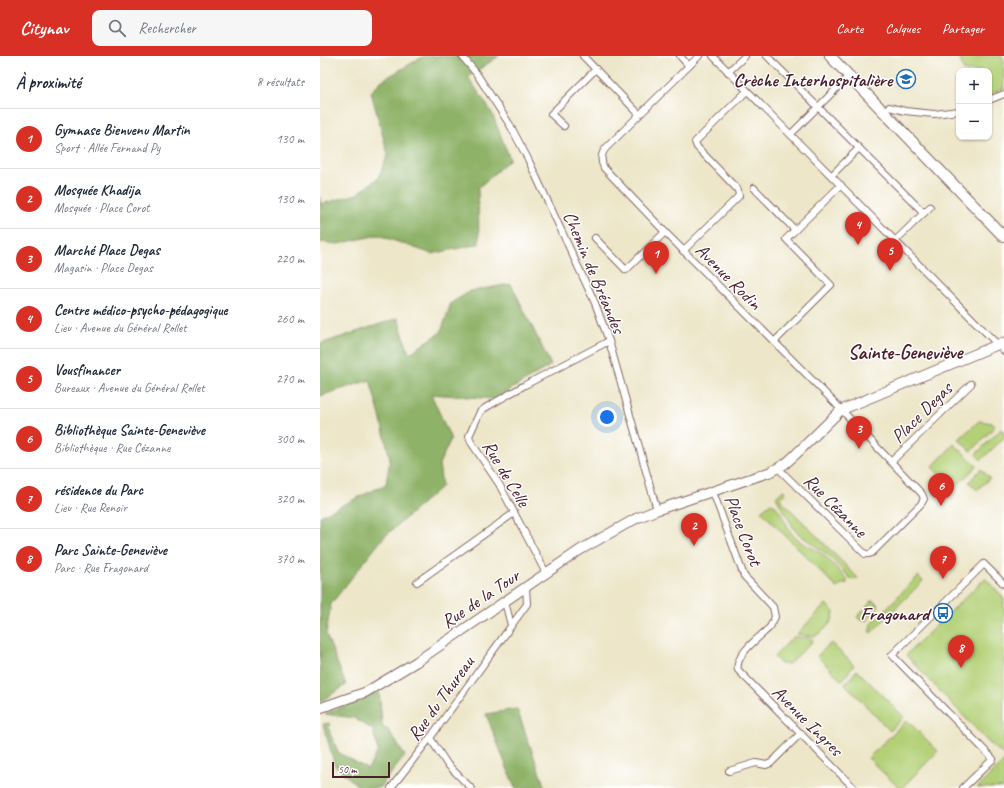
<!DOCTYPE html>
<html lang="fr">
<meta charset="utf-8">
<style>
body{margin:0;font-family:Caveat,sans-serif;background:#f6f6f7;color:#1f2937}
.controls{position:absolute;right:12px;top:12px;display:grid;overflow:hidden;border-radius:8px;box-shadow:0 1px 3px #0004}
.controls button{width:36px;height:36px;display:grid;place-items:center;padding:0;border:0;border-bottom:1px solid #e0e1e3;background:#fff;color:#1f2937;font:20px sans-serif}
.scale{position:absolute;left:12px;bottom:10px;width:58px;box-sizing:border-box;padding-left:4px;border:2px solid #4a1f2b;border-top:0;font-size:11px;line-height:14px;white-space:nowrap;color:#4a1f2b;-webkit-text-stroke:3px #fff;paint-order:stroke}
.you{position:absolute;left:287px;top:361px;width:14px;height:14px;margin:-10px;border:3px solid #fff;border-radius:50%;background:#1a73e8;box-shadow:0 0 0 6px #1a73e833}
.badge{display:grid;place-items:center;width:26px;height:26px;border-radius:50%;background:#d93025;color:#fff;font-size:13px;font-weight:700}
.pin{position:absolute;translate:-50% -33px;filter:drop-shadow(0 1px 2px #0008)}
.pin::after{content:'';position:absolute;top:21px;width:14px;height:12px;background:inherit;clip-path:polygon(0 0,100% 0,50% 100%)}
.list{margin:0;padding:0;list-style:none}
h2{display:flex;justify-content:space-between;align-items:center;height:52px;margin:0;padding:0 16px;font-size:17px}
h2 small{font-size:13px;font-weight:400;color:#747a83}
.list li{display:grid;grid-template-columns:26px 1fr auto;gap:12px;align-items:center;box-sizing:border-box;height:60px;padding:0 16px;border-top:1px solid #e0e1e3}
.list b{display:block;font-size:15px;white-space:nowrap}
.list p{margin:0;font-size:13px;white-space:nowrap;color:#747a83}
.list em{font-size:13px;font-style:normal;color:#747a83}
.icon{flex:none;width:22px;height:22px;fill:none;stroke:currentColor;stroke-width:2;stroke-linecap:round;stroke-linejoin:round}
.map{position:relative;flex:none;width:684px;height:732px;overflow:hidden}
header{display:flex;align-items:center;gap:24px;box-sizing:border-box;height:56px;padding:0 20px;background:#d93025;color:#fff}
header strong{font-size:19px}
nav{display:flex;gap:22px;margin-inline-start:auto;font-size:14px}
.search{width:280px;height:36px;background:#f6f6f7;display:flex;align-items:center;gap:10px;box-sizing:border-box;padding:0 14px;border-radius:8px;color:#747a83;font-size:15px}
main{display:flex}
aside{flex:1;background:#fff}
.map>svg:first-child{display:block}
.green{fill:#b3d077;stroke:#7e7851}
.forest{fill:#8eb268;stroke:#6c684a}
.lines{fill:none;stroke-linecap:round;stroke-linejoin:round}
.street-casing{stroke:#836562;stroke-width:8}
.secondary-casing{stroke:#836562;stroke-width:11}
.primary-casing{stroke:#836562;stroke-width:12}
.street{stroke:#fff;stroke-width:6}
.secondary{stroke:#fff;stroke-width:9}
.primary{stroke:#fff;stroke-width:10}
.labels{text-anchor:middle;stroke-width:3;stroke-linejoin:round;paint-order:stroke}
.poi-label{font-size:19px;font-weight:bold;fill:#4a1f2b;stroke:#fff;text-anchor:end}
.street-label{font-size:19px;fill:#4a1f2b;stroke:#fff}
.neighbourhood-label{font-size:20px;font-weight:bold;fill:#4a1f2b;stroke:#fff}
</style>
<header>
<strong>Citynav</strong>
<div class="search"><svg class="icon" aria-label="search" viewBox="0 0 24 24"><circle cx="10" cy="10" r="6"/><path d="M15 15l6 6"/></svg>Rechercher</div>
<nav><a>Carte</a><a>Calques</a><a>Partager</a></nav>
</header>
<main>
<aside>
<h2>À proximité<small>8 résultats</small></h2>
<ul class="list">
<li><span class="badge">1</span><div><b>Gymnase Bienvenu Martin</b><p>Sport · Allée Fernand Py</p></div><em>130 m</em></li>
<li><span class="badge">2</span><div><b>Mosquée Khadija</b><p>Mosquée · Place Corot</p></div><em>130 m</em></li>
<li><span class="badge">3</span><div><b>Marché Place Degas</b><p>Magasin · Place Degas</p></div><em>220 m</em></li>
<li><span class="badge">4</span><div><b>Centre médico-psycho-pédagogique</b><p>Lieu · Avenue du Général Rollet</p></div><em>260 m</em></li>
<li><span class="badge">5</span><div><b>Vousfinancer</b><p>Bureaux · Avenue du Général Rollet</p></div><em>270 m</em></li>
<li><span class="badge">6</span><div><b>Bibliothèque Sainte-Geneviève</b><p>Bibliothèque · Rue Cézanne</p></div><em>300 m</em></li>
<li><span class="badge">7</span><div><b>résidence du Parc</b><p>Lieu · Rue Renoir</p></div><em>320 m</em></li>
<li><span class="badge">8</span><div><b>Parc Sainte-Geneviève</b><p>Parc · Rue Fragonard</p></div><em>370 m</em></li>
</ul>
</aside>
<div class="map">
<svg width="684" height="732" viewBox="0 0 684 732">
<rect width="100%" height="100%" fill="#fff"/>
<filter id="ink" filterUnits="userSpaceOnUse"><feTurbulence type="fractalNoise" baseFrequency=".025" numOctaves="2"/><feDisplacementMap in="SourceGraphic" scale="8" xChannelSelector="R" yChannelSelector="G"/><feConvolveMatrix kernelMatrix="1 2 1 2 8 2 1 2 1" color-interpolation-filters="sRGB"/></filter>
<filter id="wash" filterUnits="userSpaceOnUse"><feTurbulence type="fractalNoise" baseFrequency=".012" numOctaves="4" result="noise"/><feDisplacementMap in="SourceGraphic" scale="16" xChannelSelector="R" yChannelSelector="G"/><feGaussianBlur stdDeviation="0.9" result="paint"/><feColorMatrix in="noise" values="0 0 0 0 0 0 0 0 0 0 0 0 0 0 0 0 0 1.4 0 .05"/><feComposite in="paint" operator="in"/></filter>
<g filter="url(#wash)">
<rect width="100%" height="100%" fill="#ede6c9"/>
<g class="green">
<path d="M639,0H682L684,3V32L669,39V15H644Z"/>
<path d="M659,365L672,367L675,370L651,396L639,383Z"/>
<path d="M681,373L684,376V382L661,404L656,398Z"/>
<path d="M634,388L657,410L633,433L612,411Z"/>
<path d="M661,413L670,422L657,434L649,426Z"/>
<path d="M463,434L466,436L460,443L538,522L533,524L529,521L508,499L476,476L456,441Z"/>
<path d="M451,447C460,450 466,470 472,478C478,486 489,490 498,495C509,502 518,514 527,524V527L522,528L517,532L441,455Z"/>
<path d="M598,520L603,525L551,577L549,575L551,572L550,569Z"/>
<path d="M666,523L684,542V699L670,688L586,599L660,527L664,524Z"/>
<path d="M553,544L559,550L546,565L543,563L540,564L537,561Z"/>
<path d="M506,548L514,556L512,565L503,575L495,580L477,578Z"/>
<path d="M473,581H489L493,584L491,587L469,608H461L454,601Z"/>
<path d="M511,587L534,609L522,625L497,600Z"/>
<path d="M537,614L584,661L570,675L525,628Z"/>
<path d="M587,664L618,695L582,732H579L548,702Z"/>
<path d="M684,705V732H657Z"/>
</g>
<g class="forest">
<path d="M104,0H179L148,21L171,55L190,103L158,132L159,188L112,198L58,179L18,188L0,186V141L1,148L37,138L58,122L68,99L51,36L61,25Z"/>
<path d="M191,228L231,309L175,343L111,338L131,383L119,408L122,430L63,482L11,548L6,578L26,629L0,646V460L66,428L70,403L60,360L50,324L0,340V288L78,262L89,298L121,276L131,247L151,235Z"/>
<path d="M59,635L62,668L70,676L85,700L59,732H37L38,730L15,710L3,668L9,667L10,678L19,697L48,713L58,695L53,674L34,662L5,658Z"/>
<path d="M197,653L225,732H195L166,658Z"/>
</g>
</g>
<g filter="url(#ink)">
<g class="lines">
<defs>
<g id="street">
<path d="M142,0L156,17L190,69L208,103L275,247L289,285L337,454"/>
<path d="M263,0L319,58"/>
<path d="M360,0L369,10"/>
<path d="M379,0L287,91C281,97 280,104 284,112L345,176L514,346L602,438L604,443L601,448L552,497L549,498H545L458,412"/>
<path d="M393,0L684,295"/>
<path d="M447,0L604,157"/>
<path d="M408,16L425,0"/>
<path d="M669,44L684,38"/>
<path d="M563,55L569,51L585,55L614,58L639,55"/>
<path d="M244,70L231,58L276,13"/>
<path d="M471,78L529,20"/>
<path d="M512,119L539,92"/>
<path d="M434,132L475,174"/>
<path d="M275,182L306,214L345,176"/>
<path d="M576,184L610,151"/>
<path d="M363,195L419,140L418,134L377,91L375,86L427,35"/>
<path d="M454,286L511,229L466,183L521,129"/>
<path d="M571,406L651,328"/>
<path d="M393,436L424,520L453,551L455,561L450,571C440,581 414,599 418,614L534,732"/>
<path d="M226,517L179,428L151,386L149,380L160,356L165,352L205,329L289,285"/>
<path d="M97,526L194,457"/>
<path d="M185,546L191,569"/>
<path d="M110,682L127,708L151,732"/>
<path d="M409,715L436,707L446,709L451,707L481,677"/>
<path d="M71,732L110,682L207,548L206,531"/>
<path d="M643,732L673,703L572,599L664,508L684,528"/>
</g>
<path id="secondary" d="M0,652L46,636L96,606L260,494L317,462L337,454L450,416L465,408L474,400L521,354L684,286"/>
<path id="primary" d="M510,0L684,181"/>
</defs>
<use href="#street" class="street-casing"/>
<use href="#secondary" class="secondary-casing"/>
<use href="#primary" class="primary-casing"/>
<use href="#street" class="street"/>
<use href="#secondary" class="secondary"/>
<use href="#primary" class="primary"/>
</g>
</g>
<defs>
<symbol id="school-ring" viewBox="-11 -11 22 22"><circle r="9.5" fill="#fff" stroke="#1f6fb2" stroke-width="1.5"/><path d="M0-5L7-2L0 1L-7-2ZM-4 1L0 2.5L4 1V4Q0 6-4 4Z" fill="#1f6fb2"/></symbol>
<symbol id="bus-ring" viewBox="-11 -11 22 22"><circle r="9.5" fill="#fff" stroke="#1f6fb2" stroke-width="1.5"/><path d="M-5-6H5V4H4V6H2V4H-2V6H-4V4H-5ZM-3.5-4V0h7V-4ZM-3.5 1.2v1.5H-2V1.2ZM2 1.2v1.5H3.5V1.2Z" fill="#1f6fb2"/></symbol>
</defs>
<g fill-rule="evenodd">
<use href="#school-ring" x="575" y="12" width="22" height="22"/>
<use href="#bus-ring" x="612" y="546" width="22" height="22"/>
</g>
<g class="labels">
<g class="poi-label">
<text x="572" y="30">Crèche Interhospitalière</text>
<text x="609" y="564">Fragonard</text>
</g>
<g class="street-label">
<text transform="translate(275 216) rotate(67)" y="7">Chemin de Bréandes</text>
<text transform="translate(409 220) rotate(45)" y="7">Avenue Rodin</text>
<text transform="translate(601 356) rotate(-45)" y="7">Place Degas</text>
<text transform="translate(187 417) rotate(59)" y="7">Rue de Celle</text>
<text transform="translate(516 449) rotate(45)" y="7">Rue Cézanne</text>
<text transform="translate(424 474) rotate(69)" y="7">Place Corot</text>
<text transform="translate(160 542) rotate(-34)" y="7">Rue de la Tour</text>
<text transform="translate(120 642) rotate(-54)" y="7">Rue du Thureau</text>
<text transform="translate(488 664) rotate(45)" y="7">Avenue Ingres</text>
</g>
<g class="neighbourhood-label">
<text x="585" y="303">Sainte-Geneviève</text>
</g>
</g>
</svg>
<div class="controls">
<button>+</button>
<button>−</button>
</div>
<div class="scale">50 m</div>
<div class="you"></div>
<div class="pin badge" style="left:336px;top:218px">1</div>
<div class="pin badge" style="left:374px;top:490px">2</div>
<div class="pin badge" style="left:539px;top:393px">3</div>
<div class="pin badge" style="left:538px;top:189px">4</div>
<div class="pin badge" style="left:570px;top:215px">5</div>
<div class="pin badge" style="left:621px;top:450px">6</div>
<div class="pin badge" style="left:623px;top:523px">7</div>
<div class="pin badge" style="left:641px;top:612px">8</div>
</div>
</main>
